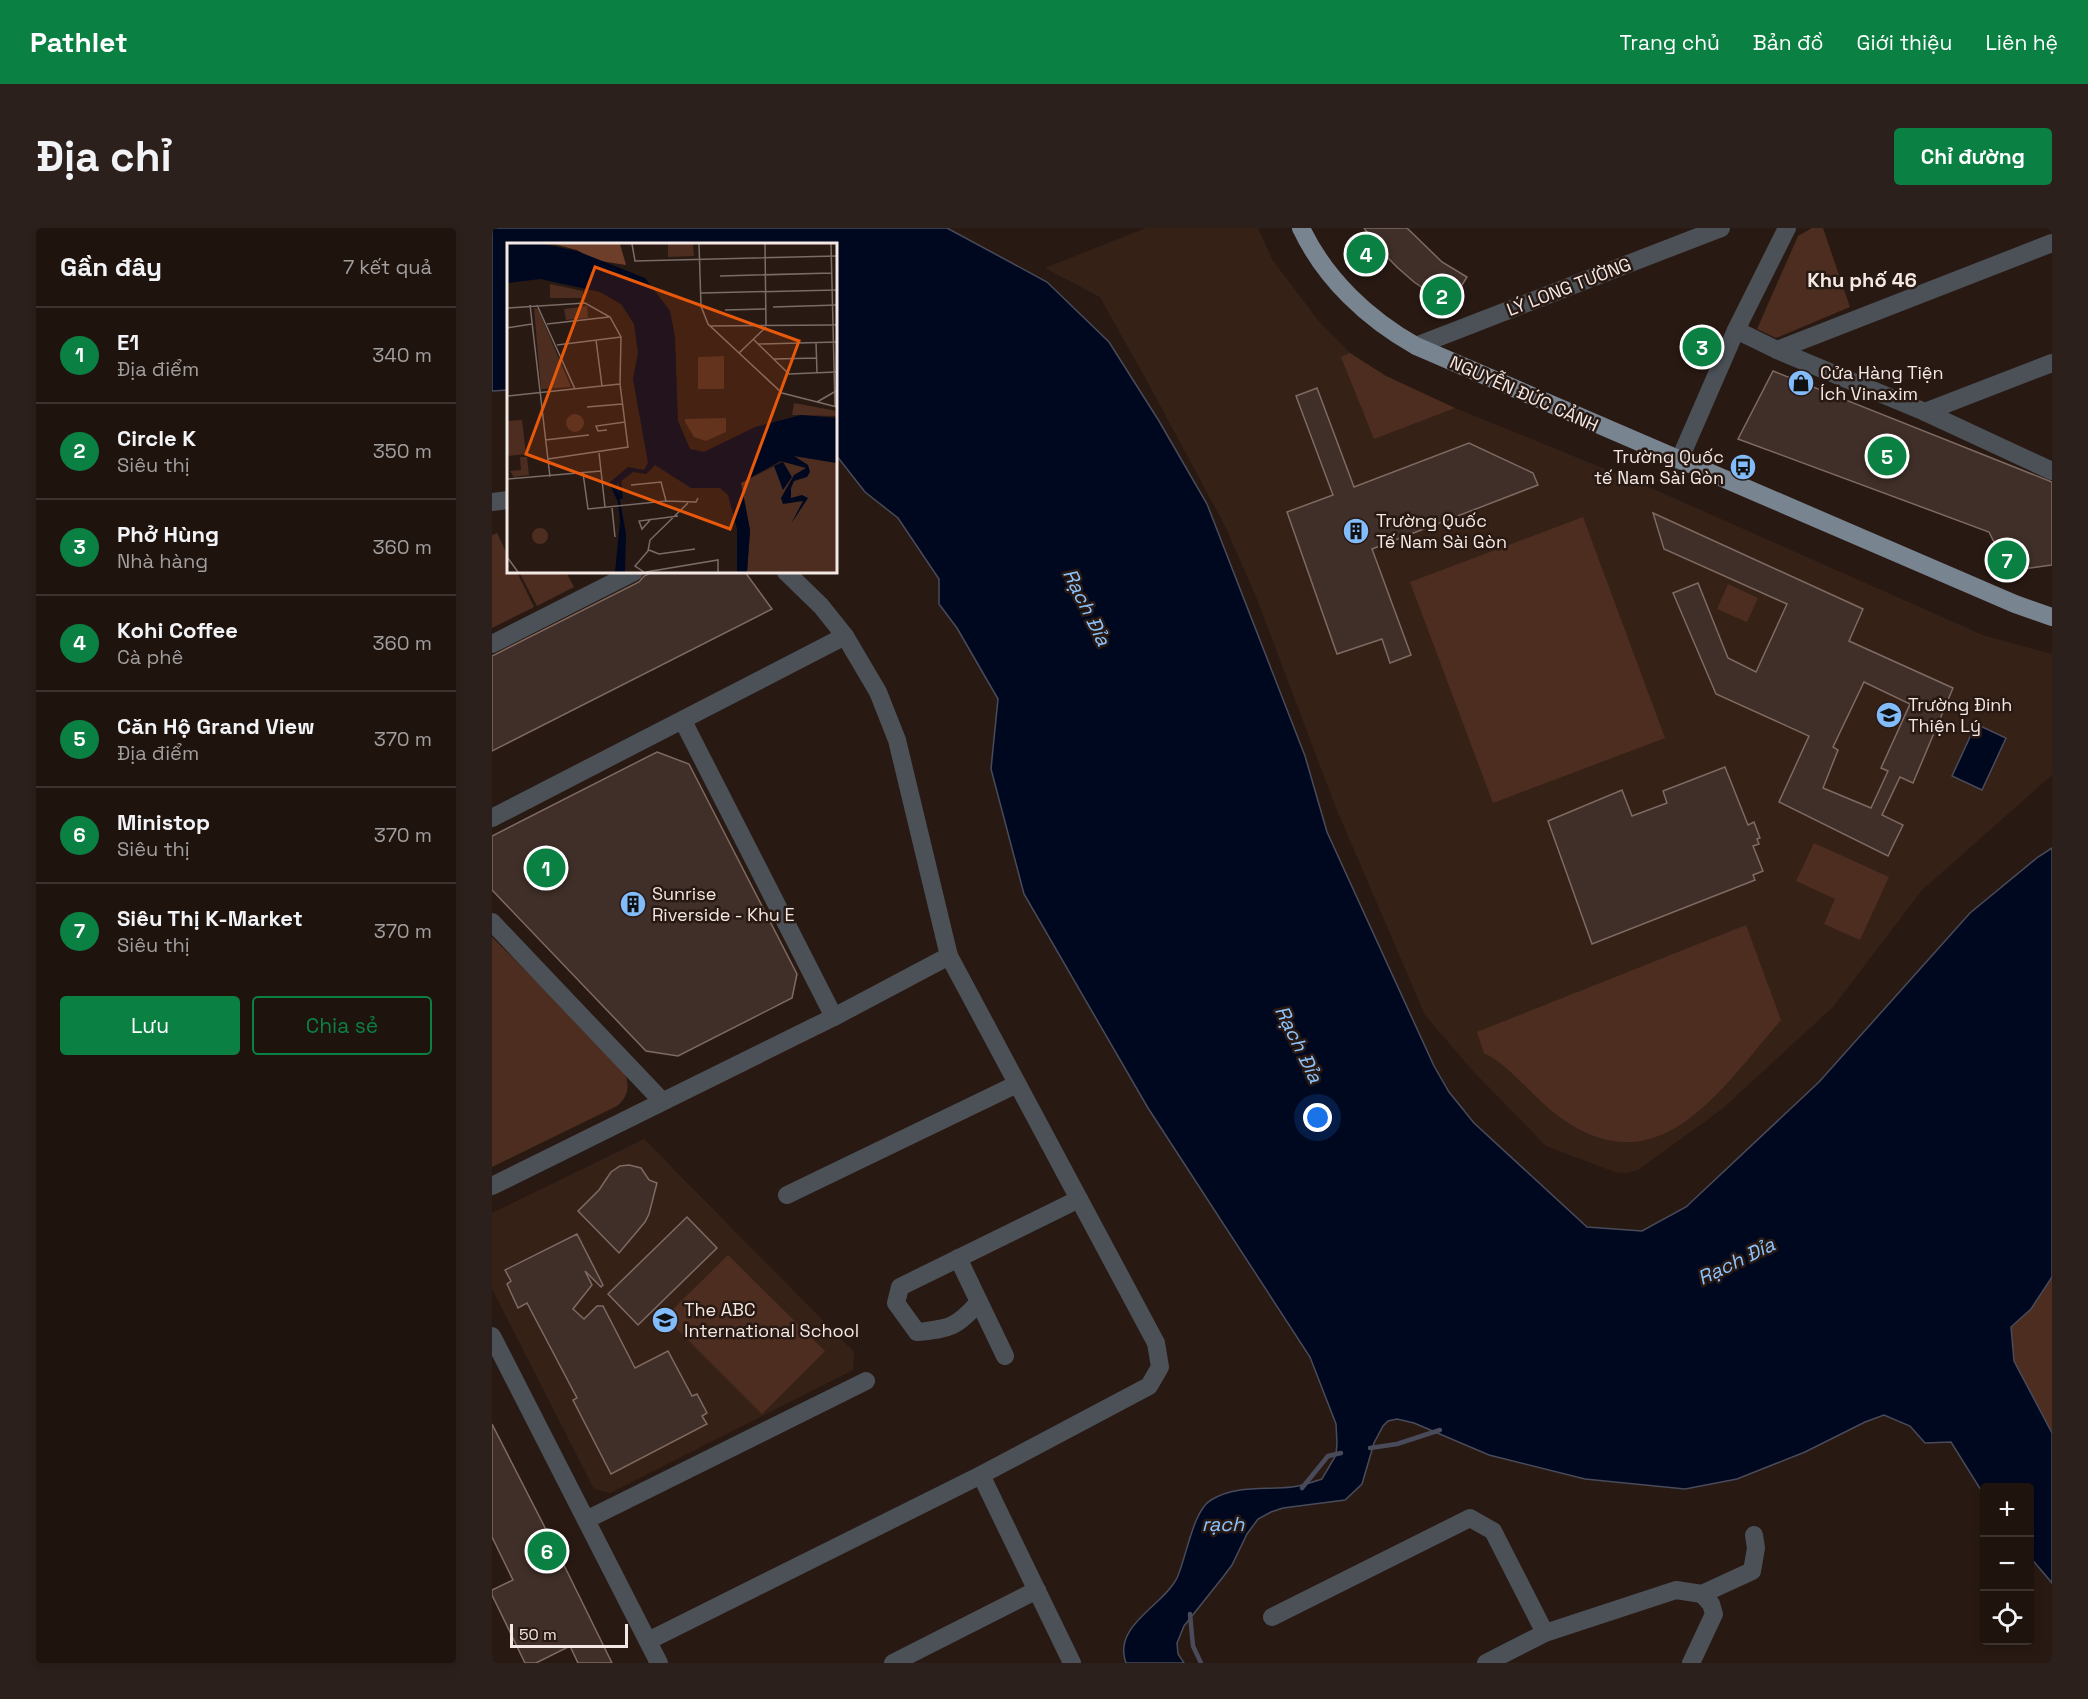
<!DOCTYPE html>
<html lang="vi">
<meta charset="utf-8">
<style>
body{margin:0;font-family:"Space Grotesk",sans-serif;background:#2c201c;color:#f1f3f6}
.controls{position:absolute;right:18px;bottom:18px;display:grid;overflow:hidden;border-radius:6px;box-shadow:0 3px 9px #0003}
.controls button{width:54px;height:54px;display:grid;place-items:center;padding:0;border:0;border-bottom:2px solid #3c322e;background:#1f130e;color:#f1f3f6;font:30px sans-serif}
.scale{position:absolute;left:18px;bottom:15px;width:118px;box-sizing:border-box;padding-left:6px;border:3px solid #f4e8e4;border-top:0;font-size:16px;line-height:21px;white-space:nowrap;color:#f4e8e4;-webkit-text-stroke:4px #291913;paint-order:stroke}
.you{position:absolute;left:826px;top:890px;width:21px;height:21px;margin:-15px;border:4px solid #fff;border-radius:50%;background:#1a73e8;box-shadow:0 0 0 9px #1a73e833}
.badge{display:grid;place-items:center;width:39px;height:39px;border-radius:50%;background:#0b8043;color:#fff;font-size:20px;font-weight:700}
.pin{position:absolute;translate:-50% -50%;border:3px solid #fff;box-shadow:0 2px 6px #0006}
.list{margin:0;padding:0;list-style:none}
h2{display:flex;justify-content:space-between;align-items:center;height:78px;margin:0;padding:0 24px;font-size:26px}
h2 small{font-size:20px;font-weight:400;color:#a19e9e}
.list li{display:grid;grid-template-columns:39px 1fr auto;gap:18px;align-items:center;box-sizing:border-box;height:96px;padding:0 24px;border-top:2px solid #3c322e}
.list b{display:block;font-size:22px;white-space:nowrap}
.list p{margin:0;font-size:20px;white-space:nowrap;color:#a19e9e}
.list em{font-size:20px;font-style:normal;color:#a19e9e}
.actions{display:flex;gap:12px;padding:18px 24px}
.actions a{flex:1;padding:14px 0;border:2px solid #0b8043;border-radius:6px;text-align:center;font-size:21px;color:#0b8043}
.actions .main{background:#0b8043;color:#fff}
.icon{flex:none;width:33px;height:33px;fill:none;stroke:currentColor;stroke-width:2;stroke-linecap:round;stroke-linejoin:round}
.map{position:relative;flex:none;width:1560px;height:1435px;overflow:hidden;border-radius:6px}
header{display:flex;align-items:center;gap:36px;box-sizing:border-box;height:84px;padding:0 30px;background:#0b8043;color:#fff}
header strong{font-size:28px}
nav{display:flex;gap:33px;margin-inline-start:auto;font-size:21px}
.intro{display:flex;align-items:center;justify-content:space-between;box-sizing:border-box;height:144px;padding:0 36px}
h1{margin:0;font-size:42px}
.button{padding:15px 27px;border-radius:6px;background:#0b8043;color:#fff;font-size:21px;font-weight:700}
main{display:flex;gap:36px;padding:0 36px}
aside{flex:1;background:#1f130e;border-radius:6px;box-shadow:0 3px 9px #0003}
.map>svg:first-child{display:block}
.built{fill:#362117}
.green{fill:#4c2d20}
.water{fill:#00081f;stroke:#494b5a;stroke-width:1.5}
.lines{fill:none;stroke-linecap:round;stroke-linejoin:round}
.stream{stroke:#494b5a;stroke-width:4.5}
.building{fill:#402f28;stroke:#7e6a62;stroke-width:1.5;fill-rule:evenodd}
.minor{stroke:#4b5157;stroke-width:18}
.major{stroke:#798491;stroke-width:18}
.labels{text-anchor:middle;stroke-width:5;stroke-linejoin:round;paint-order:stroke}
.street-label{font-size:18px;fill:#f4e8e4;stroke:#291913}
.poi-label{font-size:18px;fill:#f4e8e4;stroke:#291913;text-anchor:start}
.neighbourhood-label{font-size:20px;font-weight:bold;fill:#f4e8e4;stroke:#291913}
.water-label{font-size:20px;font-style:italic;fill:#8cc3fe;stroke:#291913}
.inset-river{fill:none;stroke:#00081f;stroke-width:3}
.inset-road{fill:none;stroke:#7a6c67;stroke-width:1.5}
.view{fill:#e8590c;fill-opacity:0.15;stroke:#e8590c;stroke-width:3}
.inset-edge{fill:none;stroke:#f4e8e4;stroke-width:3}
</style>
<header>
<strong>Pathlet</strong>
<nav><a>Trang chủ</a><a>Bản đồ</a><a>Giới thiệu</a><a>Liên hệ</a></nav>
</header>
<div class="intro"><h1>Địa chỉ</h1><a class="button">Chỉ đường</a></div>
<main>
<aside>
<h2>Gần đây<small>7 kết quả</small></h2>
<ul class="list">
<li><span class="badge">1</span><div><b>E1</b><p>Địa điểm</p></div><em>340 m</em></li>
<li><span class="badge">2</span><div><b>Circle K</b><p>Siêu thị</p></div><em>350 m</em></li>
<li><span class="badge">3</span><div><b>Phở Hùng</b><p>Nhà hàng</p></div><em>360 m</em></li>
<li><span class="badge">4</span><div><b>Kohi Coffee</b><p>Cà phê</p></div><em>360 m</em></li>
<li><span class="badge">5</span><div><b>Căn Hộ Grand View</b><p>Địa điểm</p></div><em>370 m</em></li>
<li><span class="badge">6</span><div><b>Ministop</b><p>Siêu thị</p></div><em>370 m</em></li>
<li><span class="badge">7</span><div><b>Siêu Thị K-Market</b><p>Siêu thị</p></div><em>370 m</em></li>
</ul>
<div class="actions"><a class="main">Lưu</a><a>Chia sẻ</a></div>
</aside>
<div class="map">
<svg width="1560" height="1435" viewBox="0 0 1560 1435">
<rect width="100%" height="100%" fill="#291913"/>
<g class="built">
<path d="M654,0H766L780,31L791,46L829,96L858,125L894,148L963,180L1150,256L1493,408L1560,426V547L1430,662L1341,779L1230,881L1146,942L1134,945L1123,944L1054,918L980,842L933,787L844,580L765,371L734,300L655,153L608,69L553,40Z"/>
<path d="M152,911L362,1124L361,1142L118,1265L102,1261L0,1061V985Z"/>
</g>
<g class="green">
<path d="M1320,0H1331L1358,79L1284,110L1265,101L1306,8Z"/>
<path d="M858,125L894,148L963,180L882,211L849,129Z"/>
<path d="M1091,289L1173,510L1001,575L918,354Z"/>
<path d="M5,305L16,328V344H25L42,379L0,400V307Z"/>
<path d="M27,344H74L82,359L45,378Z"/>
<path d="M1236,356L1266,370L1255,394L1225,381Z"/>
<path d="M1322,615L1397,649L1368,712L1332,696L1343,671L1304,653Z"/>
<path d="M1254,697L1289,792C1228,862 1166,963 1065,887C1040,869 1019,838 992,825L985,804Z"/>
<path d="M0,709L128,837C138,852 139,867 125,878L0,939Z"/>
<path d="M236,1027L333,1123L270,1186L173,1089Z"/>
<path d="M1560,1049V1205L1522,1133L1519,1099L1539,1081Z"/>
</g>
<g class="water">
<path d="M0,0H455L555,54L617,114L667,193L715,276L813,528L835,604L942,838L957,864L982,895L1095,999L1150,1003L1194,979L1327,854L1478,685L1546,629L1560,620V1049L1539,1081L1519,1099L1522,1133L1560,1205V1355L1538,1329V1260H1492V1267L1459,1214L1433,1215L1418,1198L1392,1187L1373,1194L1313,1224L1245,1251L1193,1261L1093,1251L997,1227L922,1195L905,1191L896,1193L891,1198L882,1215L870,1256L853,1272L791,1280L779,1284L766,1291L755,1306L740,1337L731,1349L692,1398L685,1415L686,1426L692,1435H634C620,1398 671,1378 685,1350C694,1331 701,1282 719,1272C744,1257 772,1262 800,1259C810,1258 821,1254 830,1251L844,1227L845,1215L844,1196L818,1129L656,880L532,666L499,541L506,471L465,400L447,376V351L406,290L373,264L344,227V16H16V162L0,163Z"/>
<path d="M1484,496L1514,510L1490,562L1460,548Z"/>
</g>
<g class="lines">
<g class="stream">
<path d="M878,1220L905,1216L948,1202"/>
<path d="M810,1260L836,1228L849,1225"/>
<path d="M698,1386L701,1418L709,1435"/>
</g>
</g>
<g class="building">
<path d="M872,0H915L950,34L975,49L957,78L922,54L906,40L891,25Z"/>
<path d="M1281,143L1560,254V337L1531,341L1508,326L1497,304L1246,211Z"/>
<path d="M825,160L862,259L977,215L1041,245L1046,257L880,321L919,427L898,435L890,411L845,426L795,284L841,267L804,168Z"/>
<path d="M1161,285L1371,381L1357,413L1461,460L1421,555L1408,549L1390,587L1411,597L1396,628L1287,574L1317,508L1224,466L1181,365L1206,355L1236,430L1264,444L1295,376L1172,321ZM1372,454L1418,476L1389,540L1396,543L1379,580L1331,560L1346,522L1341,519Z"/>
<path d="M161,344H253L280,381L0,523V428L147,354L152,348Z"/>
<path d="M165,524L197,536L305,746L300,770L186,828L154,823L0,662V608Z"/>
<path d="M1233,539L1256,597L1262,594L1268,610L1265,611L1267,616L1261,618L1271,643L1261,647L1263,652L1100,716L1056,593L1130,562L1140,588L1175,575L1171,563Z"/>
<path d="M137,937L149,940L157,952L165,955L157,986L153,994L127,1025L86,983L107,962L119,944L128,938Z"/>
<path d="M195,989L225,1020L146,1097L116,1066Z"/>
<path d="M85,1006L111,1057L109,1059L93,1043L100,1057L81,1081L92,1091L105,1078H111L143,1140L176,1123L200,1168L205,1166L215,1185L210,1188L215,1196L119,1246L81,1172L85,1170L35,1075L26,1080L15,1056L19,1053L13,1042Z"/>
<path d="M0,1196L68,1329L120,1435H86L78,1418L44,1435H33L0,1367V1362L21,1352L0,1309Z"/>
</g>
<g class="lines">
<g class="minor">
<path d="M1244,102L1285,122L1433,184L1560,243"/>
<path d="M924,118L1229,0"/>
<path d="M1285,122L1560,15"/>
<path d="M1433,184L1560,135"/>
<path d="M1187,233L1244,102L1295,0"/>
<path d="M0,274L16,272"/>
<path d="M0,416L142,344"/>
<path d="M191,493L342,789"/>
<path d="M0,590L353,408"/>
<path d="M0,694L170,873"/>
<path d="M0,958L342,789L457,728"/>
<path d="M295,967L525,856"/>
<path d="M466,1030L513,1128"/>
<path d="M487,1074C465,1099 458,1101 425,1104L404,1075L408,1059L587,971"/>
<path d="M0,1108L167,1435"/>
<path d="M489,1247L580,1435"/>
<path d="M94,1292L374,1153"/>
<path d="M780,1389L978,1290L1001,1303L1053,1405"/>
<path d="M156,1413L489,1247L657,1158L668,1139L664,1115L457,728L405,512L386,464L353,408L329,378L294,344"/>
<path d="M401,1435L545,1362"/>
<path d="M994,1435L1053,1405L1184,1362L1210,1366L1260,1343L1264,1320L1262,1307"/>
<path d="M1199,1435L1222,1386L1219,1376L1210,1366"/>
</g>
<path class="major" d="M809,0C833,51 876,91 924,118L1523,376L1560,389"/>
</g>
<defs>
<symbol id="shop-disc" viewBox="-11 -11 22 22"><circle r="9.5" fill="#82bcfa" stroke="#291913"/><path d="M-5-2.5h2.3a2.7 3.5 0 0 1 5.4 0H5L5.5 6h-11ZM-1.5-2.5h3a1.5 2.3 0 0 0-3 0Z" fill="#111"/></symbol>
<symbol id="bus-disc" viewBox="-11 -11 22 22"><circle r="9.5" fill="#82bcfa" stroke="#291913"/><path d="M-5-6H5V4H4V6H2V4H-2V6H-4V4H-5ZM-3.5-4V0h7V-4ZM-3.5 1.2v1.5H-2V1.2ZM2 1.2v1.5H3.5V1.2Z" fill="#111"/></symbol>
<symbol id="building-disc" viewBox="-11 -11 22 22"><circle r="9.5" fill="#82bcfa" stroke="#291913"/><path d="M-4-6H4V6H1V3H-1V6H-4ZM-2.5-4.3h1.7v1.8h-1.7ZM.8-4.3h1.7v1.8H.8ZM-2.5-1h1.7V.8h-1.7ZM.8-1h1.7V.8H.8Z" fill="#111"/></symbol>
<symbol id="school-disc" viewBox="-11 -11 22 22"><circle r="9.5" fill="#82bcfa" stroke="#291913"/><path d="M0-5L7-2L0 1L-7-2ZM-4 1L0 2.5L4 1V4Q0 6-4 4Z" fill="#111"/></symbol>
</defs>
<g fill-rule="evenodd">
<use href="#shop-disc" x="1294" y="140" width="30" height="30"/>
<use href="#bus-disc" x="1236" y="224" width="30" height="30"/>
<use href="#building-disc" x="849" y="288" width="30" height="30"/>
<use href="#school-disc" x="1382" y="472" width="30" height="30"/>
<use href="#building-disc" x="126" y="661" width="30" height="30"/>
<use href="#school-disc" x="158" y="1077" width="30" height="30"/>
</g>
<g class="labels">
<g class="street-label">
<text transform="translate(1077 59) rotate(-21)" y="6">LÝ LONG TƯỜNG</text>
<text transform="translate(1032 166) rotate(24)" y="6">NGUYỄN ĐỨC CẢNH</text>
</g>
<g class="poi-label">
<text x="1328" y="151">Cửa Hàng Tiện<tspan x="1328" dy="21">Ích Vinaxim</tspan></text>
<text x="1232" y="235" text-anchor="end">Trường Quốc<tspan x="1232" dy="21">tế Nam Sài Gòn</tspan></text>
<text x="884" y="299">Trường Quốc<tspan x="884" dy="21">Tế Nam Sài Gòn</tspan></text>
<text x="1416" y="483">Trường Đinh<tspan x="1416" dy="21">Thiện Lý</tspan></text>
<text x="160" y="672">Sunrise<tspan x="160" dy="21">Riverside - Khu E</tspan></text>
<text x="192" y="1088">The ABC<tspan x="192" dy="21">International School</tspan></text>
</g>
<g class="neighbourhood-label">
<text x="1370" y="59">Khu phố 46</text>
</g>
<g class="water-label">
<text transform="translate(595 379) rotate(64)" y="7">Rạch Đỉa</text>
<text transform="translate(807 816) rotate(64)" y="7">Rạch Đỉa</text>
<text transform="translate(1244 1033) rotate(-26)" y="7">Rạch Đỉa</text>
<text x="731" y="1303">rạch</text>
</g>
</g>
<g transform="translate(15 15)">
<rect width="330" height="330" fill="#291913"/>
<path d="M161,1H186L187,13L161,14ZM43,41L76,48V55H43ZM80,63L81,75L59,77L57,66ZM27,65L31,66L64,144L34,146ZM217,113V146H191V114ZM287,160L330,168V173L285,172ZM59 180a9 9 0 1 1 18 0a9 9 0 1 1-18 0ZM219,175V189L199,198L187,194L178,179V176ZM15,177L19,211L0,213V178ZM287,213L330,220V329H240L243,287L234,240ZM13,214H20L22,232L7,234L3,228L14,227ZM25 293a8 8 0 1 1 16 0a8 8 0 1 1-16 0Z" fill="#4c2d20"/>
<path d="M47,1H113L119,22L87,17L70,7Z" fill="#6d3f2b"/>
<path d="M0,1H37L70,8L138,35L163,68L168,94L171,178L183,206L197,209L248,184L294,172L330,175V220L287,213L301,222L303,229L300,234L287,238L284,245V255L295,252L301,255L284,281L296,258L276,261L274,255L287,232L299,225L273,218L234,240L243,287L240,329H230V286L221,252L213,245H184L148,222L139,231L126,229L110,241L119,291L118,329H108L113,278L111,259L102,240L121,224L137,227L141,220L126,136L131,109L127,81L114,61L93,49L33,36L0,40ZM276,219L285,234L276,247L267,223Z" fill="#00081f"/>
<path class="inset-river" d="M113,238L114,256"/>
<path class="inset-road" d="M125,1L128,18L330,13M192,1L194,63L201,81L275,150L330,164M258,1L259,83M324,1L328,163M213,33L325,30M194,50L330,47M23,62L43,234M30,62L68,146M266,64L330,62M0,65L78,60L103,74L114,94L113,141L121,204L41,216M218,67L259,66M40,81L102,74M203,83L330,82M0,85L25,81M246,96L282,131L329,129M89,97L95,143M309,99L310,130M251,101L330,99M50,102L114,94M232,110L259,84M267,116L310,115M0,153L113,141M310,159L329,148M80,164L115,161M100,187L91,188L89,183L118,179M38,197L82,192M92,210L98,264M76,230L81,266L159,258L189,259L191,255M0,236L94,228M124,242L154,239L159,258M105,265L108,294M144,276L135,286L132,278L171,273M142,307L152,311L188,306M0,314L11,329M137,329L128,323L141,308L143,297L181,260M139,329L211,317V329"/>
<path class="view" d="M88,24L292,98L223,286L19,211Z"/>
<rect width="330" height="330" class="inset-edge"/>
</g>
</svg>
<div class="controls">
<button>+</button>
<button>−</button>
<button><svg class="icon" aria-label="locate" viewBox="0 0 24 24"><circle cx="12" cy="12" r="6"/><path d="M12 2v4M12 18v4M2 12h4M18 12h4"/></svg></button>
</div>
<div class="scale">50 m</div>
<div class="you"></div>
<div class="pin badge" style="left:54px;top:640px">1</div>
<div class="pin badge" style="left:950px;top:68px">2</div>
<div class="pin badge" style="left:1210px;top:119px">3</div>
<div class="pin badge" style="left:874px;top:26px">4</div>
<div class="pin badge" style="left:1395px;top:228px">5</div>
<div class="pin badge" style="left:55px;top:1323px">6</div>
<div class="pin badge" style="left:1515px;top:332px">7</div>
</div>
</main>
